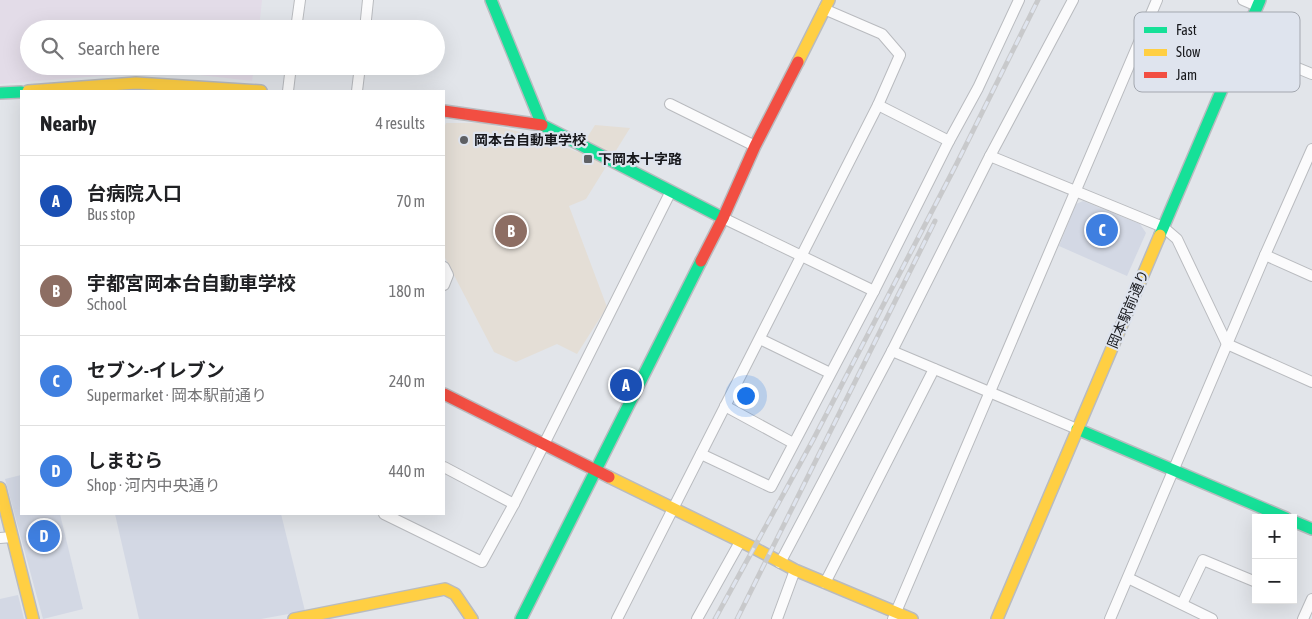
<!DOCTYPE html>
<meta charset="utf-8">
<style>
body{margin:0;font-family:"Asap Condensed","Noto Sans JP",sans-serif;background:#f6f6f6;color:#202124}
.controls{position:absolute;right:15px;bottom:15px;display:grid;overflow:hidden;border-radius:0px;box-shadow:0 5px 20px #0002}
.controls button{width:45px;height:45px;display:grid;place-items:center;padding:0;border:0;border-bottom:1px solid #e0e0e0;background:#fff;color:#202124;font:25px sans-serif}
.you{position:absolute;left:745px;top:395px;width:18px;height:18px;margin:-12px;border:4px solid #fff;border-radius:50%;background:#1a73e8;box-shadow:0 0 0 8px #1a73e833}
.badge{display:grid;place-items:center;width:32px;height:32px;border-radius:50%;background:#5e6064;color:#fff;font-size:16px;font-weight:700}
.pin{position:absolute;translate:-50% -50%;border:2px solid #fff;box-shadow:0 1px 5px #0006}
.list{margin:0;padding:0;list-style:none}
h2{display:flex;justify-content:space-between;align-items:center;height:65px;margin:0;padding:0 20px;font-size:21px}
h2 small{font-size:16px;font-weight:400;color:#757577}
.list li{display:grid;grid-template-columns:32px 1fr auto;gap:15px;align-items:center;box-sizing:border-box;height:90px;padding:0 20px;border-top:1px solid #e0e0e0}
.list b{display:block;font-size:19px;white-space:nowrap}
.list p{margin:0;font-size:16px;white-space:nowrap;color:#757577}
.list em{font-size:16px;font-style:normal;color:#757577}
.icon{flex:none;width:28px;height:28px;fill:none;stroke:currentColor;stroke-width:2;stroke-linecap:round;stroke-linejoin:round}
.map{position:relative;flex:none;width:1312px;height:619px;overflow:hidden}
.search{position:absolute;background:#fff;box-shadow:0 5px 20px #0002;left:20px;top:20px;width:425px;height:55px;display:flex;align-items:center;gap:12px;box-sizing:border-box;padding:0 18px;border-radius:28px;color:#757577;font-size:19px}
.panel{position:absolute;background:#fff;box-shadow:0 5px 20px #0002;left:20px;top:90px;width:425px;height:425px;border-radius:0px}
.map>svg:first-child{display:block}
.built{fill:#d3d8e4}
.industrial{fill:#e3dce8}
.education{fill:#e4ded6}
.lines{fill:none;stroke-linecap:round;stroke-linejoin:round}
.street-casing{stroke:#b9bbbf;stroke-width:12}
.fast-casing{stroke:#b9bbbf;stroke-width:14}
.slow-casing{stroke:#b9bbbf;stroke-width:14}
.jam-casing{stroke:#b9bbbf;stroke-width:14}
.street{stroke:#fbfbfc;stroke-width:10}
.fast{stroke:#16e098;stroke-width:11}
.slow{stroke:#ffcf43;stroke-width:11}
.jam{stroke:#f24e42;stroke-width:11}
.rail-casing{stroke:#c8c9cb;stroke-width:5}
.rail{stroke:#dfe4ee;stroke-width:3;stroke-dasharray:9;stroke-linecap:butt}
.poi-dot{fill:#5e6064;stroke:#dfe4ee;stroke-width:2}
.labels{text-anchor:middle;stroke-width:4.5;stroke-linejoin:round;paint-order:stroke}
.poi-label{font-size:14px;font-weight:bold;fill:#17181c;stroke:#dfe4ee;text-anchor:start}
.street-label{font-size:14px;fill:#17181c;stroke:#dfe4ee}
.key{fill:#dfe4ee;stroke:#a3a7af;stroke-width:1}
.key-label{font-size:14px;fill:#17181c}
</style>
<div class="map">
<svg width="1312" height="619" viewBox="0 0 1312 619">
<rect width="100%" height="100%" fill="#e2e5ea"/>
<g class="built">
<path d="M1083,201L1140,224L1146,233L1127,276L1059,246L1076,204Z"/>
<path d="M21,475V514H60L83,609L43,619L5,479Z"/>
<path d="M115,514H281L305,611L261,619H139Z"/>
<path d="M18,595L24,619H0V599Z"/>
</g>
<path class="industrial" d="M0,0H262L259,29H29V66H254L252,81L200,75L125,74L0,84Z"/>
<path class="education" d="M446,123H484L528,134L578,152L595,125L630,128L586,199L569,206L607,307L577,354L557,344L516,362L494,352L444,256V128Z"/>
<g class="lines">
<defs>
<g id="street">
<path d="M1243,0L1257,6"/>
<path d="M296,29L300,0"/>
<path d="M365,29L368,0"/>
<path d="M1241,45L1312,74"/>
<path d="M288,91L291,66"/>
<path d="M357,91L360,66"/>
<path d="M670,104L755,146"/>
<path d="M878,105L949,141"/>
<path d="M990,156L1163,227L1177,239L1227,344L1312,382"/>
<path d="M723,218L874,291"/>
<path d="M1265,255L1312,276"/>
<path d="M444,267L448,275L444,285"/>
<path d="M760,339L830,373"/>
<path d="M892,351L1077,429"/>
<path d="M725,406L793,443"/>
<path d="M701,454L771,487L874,291L949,141L978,88L1019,0"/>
<path d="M444,467L514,504"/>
<path d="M384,514L482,562L514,504L670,193"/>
<path d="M0,538L12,537"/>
<path d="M780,563L892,351L990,156L1073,0"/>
<path d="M1128,578L1212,619"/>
<path d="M825,583L934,369"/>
<path d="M1182,604L1203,560L1256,582"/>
<path d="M617,619L878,105L900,55L882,34L824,9"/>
<path d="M697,619L740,542"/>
<path d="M777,619L795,570"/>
<path d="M893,619L1157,0"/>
<path d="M1110,619L1265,255L1312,149"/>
<path d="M1303,619L1312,599"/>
</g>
<g id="fast">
<path d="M491,0L542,125L723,218"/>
<path d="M0,93L21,92"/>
<path d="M1160,235L1260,0"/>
<path d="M1077,429L1286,518"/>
<path d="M1293,521L1312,529"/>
<path d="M521,619L701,261"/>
</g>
<g id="slow">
<path d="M798,62L829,0"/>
<path d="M28,91L136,83L261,91"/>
<path d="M609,477L754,548L795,570L912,619"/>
<path d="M0,488L33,619"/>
<path d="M294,619L445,589L455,594L472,619"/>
<path d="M997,619L1160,235"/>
</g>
<g id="jam">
<path d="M444,111L542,125"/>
<path d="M701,261L723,218L755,146L798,62"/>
<path d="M444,394L609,477"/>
</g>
</defs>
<use href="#street" class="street-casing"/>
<use href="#fast" class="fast-casing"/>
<use href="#slow" class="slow-casing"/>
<use href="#jam" class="jam-casing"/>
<use href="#street" class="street"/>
<use href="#fast" class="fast"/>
<use href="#slow" class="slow"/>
<use href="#jam" class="jam"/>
<defs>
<g id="rail">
<path d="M715,619L813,440L956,165L1038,0"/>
<path d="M737,619L935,221"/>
</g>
</defs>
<use href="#rail" class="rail-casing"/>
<use href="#rail" class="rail"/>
</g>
<g class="poi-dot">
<circle cx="464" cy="140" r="5"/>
<rect x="583" y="154" width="10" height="10" rx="2.5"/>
</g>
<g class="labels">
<g class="poi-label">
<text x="474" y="145">岡本台自動車学校</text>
<text x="598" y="164">下岡本十字路</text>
</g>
<g class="street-label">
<text transform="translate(1128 309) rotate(-67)" y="5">岡本駅前通り</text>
</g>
</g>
<rect x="1134" y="12" width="166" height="80" rx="8" class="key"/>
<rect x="1144" y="27" width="23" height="6" fill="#16e098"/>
<rect x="1144" y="49" width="23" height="7" fill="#ffcf43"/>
<rect x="1144" y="72" width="23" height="6" fill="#f24e42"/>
<g class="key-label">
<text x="1176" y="35">Fast</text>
<text x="1176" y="57">Slow</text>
<text x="1176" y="80">Jam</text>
</g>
</svg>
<div class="controls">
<button>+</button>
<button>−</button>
</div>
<div class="you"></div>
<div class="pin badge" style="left:626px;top:385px;background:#1a4fb4">A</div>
<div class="pin badge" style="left:511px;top:231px;background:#8d6e63">B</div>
<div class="pin badge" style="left:1102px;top:230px;background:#3f7fe0">C</div>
<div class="pin badge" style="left:44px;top:536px;background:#3f7fe0">D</div>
<div class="search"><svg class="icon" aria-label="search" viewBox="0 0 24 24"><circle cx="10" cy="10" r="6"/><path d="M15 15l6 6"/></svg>Search here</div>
<section class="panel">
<h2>Nearby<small>4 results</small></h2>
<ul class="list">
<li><span class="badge" style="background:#1a4fb4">A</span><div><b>台病院入口</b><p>Bus stop</p></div><em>70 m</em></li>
<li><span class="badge" style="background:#8d6e63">B</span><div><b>宇都宮岡本台自動車学校</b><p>School</p></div><em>180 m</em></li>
<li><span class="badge" style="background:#3f7fe0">C</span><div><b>セブン-イレブン</b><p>Supermarket · 岡本駅前通り</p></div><em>240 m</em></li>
<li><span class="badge" style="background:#3f7fe0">D</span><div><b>しまむら</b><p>Shop · 河内中央通り</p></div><em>440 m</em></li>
</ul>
</section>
</div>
